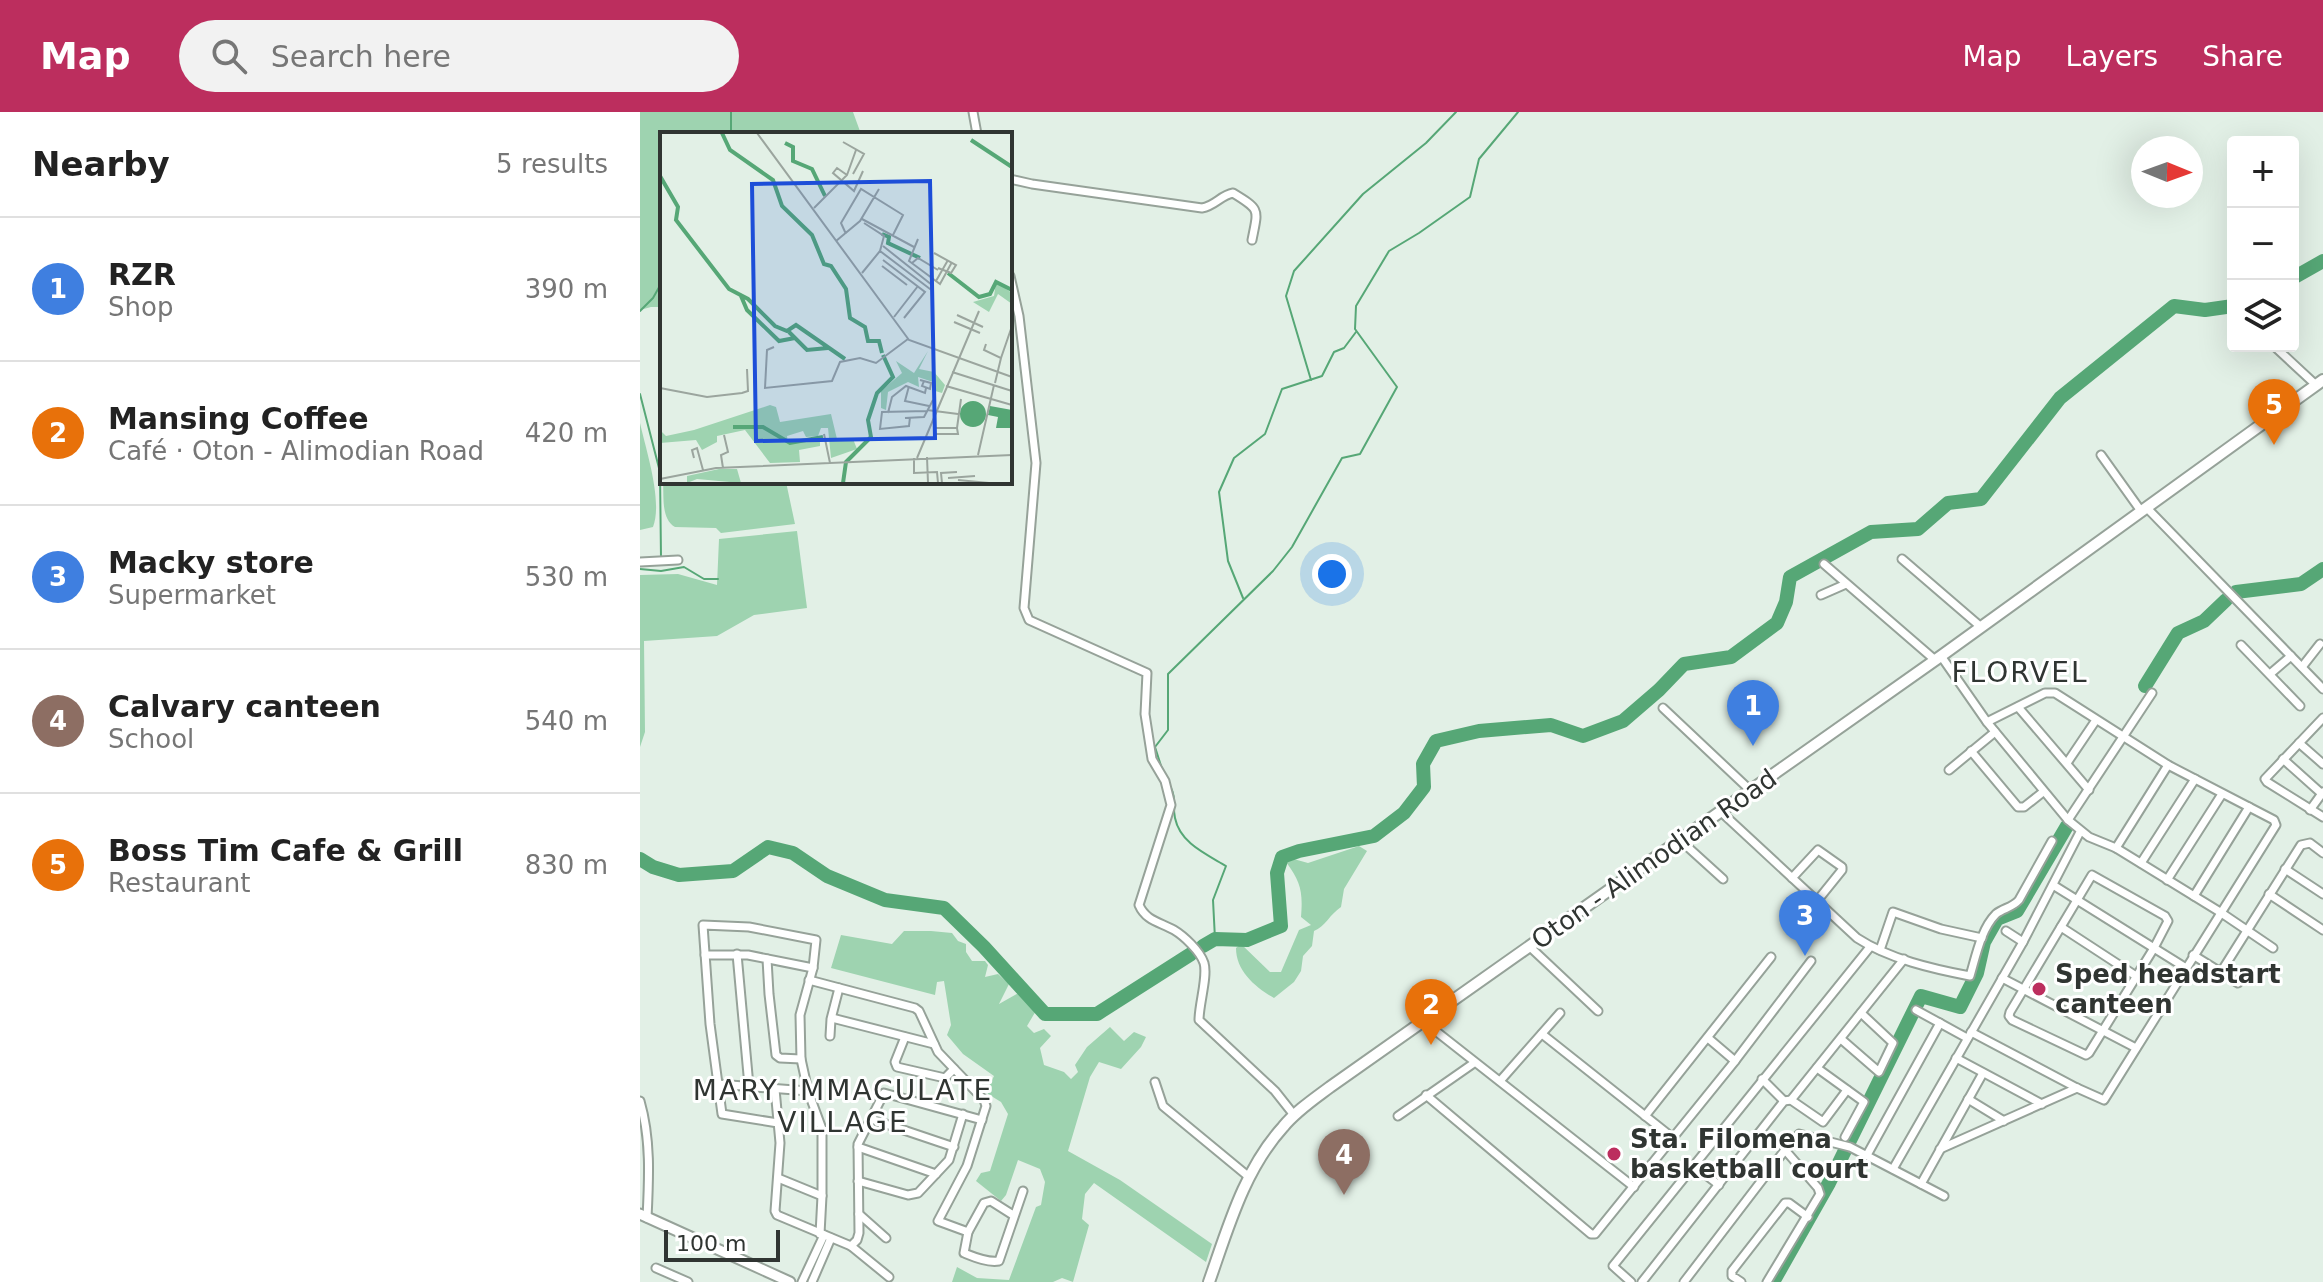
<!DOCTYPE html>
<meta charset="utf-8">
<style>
body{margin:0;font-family:"DejaVu Sans",sans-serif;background:#f2f2f2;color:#222}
.controls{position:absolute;right:24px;top:24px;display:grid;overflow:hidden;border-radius:8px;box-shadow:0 8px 32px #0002}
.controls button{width:72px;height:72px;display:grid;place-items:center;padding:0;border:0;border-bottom:2px solid #e0e0e0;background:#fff;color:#222;font:40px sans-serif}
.compass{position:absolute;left:1491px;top:24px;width:72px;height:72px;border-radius:50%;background:#fff;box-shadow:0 8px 32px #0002;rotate:91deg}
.scale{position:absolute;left:24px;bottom:20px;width:116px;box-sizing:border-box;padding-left:8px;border:4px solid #303532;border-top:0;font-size:22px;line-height:28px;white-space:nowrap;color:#303532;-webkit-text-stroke:6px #fff;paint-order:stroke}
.you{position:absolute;left:692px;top:462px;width:28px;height:28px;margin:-20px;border:6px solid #fff;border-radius:50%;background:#1a73e8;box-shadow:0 0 0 12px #1a73e833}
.badge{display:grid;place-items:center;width:52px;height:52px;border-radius:50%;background:#bc2e5e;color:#fff;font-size:26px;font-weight:700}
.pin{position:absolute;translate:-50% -66px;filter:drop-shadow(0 2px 4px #0008)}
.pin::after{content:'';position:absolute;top:42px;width:28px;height:24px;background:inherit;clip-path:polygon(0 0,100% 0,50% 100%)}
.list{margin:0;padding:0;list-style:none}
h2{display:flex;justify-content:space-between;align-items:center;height:104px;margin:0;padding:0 32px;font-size:34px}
h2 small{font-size:26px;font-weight:400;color:#767676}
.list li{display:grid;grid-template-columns:52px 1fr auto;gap:24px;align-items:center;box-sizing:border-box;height:144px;padding:0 32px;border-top:2px solid #e0e0e0}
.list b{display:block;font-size:30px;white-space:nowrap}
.list p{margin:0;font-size:26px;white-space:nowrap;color:#767676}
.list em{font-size:26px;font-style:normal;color:#767676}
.icon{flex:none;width:44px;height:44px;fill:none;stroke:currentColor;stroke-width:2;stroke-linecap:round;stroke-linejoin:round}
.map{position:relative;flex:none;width:1683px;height:1170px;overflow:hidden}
header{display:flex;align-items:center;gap:48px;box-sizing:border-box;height:112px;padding:0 40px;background:#bc2e5e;color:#fff}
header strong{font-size:38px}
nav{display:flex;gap:44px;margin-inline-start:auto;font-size:28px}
.search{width:560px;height:72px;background:#f2f2f2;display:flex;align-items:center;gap:20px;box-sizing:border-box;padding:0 28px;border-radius:44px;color:#767676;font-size:30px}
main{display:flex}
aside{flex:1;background:#fff}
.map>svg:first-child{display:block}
.green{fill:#9ed3b0}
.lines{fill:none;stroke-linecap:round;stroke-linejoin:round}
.stream{stroke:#56a776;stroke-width:2}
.river{stroke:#56a776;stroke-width:14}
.minor-casing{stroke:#96a299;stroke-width:11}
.tertiary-casing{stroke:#96a299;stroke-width:13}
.secondary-casing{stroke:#96a299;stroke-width:14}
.minor{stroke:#fff;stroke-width:7}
.tertiary{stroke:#fff;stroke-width:9}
.secondary{stroke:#fff;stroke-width:10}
.poi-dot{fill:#bc2e5e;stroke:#fff;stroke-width:3}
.labels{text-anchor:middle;stroke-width:6;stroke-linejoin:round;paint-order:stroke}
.street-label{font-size:26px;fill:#303532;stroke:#fff}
.poi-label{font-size:26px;font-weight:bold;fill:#303532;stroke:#fff;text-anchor:start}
.neighbourhood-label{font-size:28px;letter-spacing:2px;fill:#303532;stroke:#fff}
.inset-river{fill:none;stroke:#56a776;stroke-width:4}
.inset-road{fill:none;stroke:#9ba59e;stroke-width:2}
.view{fill:#1d4ed8;fill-opacity:0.15;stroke:#1d4ed8;stroke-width:4}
.inset-edge{fill:none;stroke:#303532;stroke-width:4}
</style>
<header>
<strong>Map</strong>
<div class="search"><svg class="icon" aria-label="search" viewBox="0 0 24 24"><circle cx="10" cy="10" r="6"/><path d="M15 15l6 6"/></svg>Search here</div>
<nav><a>Map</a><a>Layers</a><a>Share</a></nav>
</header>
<main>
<aside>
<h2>Nearby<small>5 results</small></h2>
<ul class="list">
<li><span class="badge" style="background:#3f7fe0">1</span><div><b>RZR</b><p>Shop</p></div><em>390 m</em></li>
<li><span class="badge" style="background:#e8710a">2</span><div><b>Mansing Coffee</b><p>Café · Oton - Alimodian Road</p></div><em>420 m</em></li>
<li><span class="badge" style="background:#3f7fe0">3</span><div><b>Macky store</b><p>Supermarket</p></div><em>530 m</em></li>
<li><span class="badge" style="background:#8d6e63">4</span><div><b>Calvary canteen</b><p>School</p></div><em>540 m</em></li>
<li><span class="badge" style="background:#e8710a">5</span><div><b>Boss Tim Cafe &amp; Grill</b><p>Restaurant</p></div><em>830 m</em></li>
</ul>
</aside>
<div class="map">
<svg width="1683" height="1170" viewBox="0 0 1683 1170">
<rect width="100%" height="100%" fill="#e2f0e6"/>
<g class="green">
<path d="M0,0H213L221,22H22V195H11L0,198Z"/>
<path d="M0,311C6,338 23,389 13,415L0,418Z"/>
<path d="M23,370H146L155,412L81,421L76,416L35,415C21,407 24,385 23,370Z"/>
<path d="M157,419L167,496L114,503L77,524L4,529L5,620L0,635V463L38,462L77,473L79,427Z"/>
<path d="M719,734L727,739L704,777L701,795C690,802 685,815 674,819L672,834L663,844L661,859L654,870L634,886C615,875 596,859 596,836L601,832L630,860H641L659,818L671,813L661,805C663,780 661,770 646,750L650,746L668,751Z"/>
<path d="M264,819H291L312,821L318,829L326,832V840L332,849H345L348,853L345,865L358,862L369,872L359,892L387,876L400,892L387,914L394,921L404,917L411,924L400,936L404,953L424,960L431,967L438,960L435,953L447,935L470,915L484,929L494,920L506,925L501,935L481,957L459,950L450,965L428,1039L480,1068L572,1132L566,1150L454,1071L445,1082L442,1107L449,1113L433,1170L422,1166L413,1170H312L317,1155L337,1166L369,1168L396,1095L401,1093L405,1070L400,1057L378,1048L366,1083L361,1089L336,1069L341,1061L350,1059L368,1002L361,990L348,982L350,972L354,964L323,942L307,923L311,913L304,869L297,870L295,883L191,856L201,823L252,832Z"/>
</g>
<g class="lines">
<g class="stream">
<path d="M91,22V0"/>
<path d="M0,199L13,186L22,170"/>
<path d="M671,268L646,184L654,159L723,82L786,31L816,0"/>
<path d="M0,282L20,360L21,446"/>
<path d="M0,457L21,459L44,455L64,467H78"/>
<path d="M603,486L588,449L579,380L594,346L625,322L642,277L682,264L694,240L704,236L716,220"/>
<path d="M522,657L515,635L528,618V562L633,459L652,435L702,346L720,342L757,275L715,217L716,194L749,139L779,121L830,85L839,47L878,0"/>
<path d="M530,674C537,687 532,693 535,706C540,731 566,742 586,754L573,788L575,827"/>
</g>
<g class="river">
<path d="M1653,166L1683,149"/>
<path d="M1596,480L1661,472L1683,457"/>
<path d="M1505,574L1538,521L1564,509L1586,488"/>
<path d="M0,747L13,755L39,763L93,759L128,735L153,741L187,764L245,788L304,796L344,835L405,902H457L551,842"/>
<path d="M563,834L575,827L607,828L641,814L637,761L642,745L659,739L734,724L764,701L784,675L783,652L796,629L839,619L911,613L943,624L983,609L1019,578L1044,552L1091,545L1137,511L1146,490L1150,465L1231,420L1278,417L1308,391L1341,387L1420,286L1534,194L1565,198L1593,194"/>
<path d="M1133,1170L1189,1071L1281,884L1320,895L1337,861L1344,830L1357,807L1377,799L1427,714"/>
</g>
<defs>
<g id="minor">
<path d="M333,0L337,22"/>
<path d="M370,67L392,72L562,96C575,94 581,83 593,81C621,98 618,97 612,128"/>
<path d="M370,164L379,204L396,351L384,496L389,508L507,561L505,602L512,647L525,669L531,693L499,793C506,809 520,810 534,818C544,824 560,839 564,851C568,864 559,892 559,908L635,979L654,1003"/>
<path d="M1634,234L1676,273"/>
<path d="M1461,343L1501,399"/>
<path d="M1506,395L1683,577"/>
<path d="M1262,447L1341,515"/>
<path d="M0,450L38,448"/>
<path d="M1184,452L1295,548"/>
<path d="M1181,483L1206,472"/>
<path d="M1601,533L1660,594"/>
<path d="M1301,544L1347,610L1428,708L1449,725L1476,736L1580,800L1633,836"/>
<path d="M1662,555L1680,532"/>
<path d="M1630,562L1651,544"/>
<path d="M1378,595L1449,678"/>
<path d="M1023,596L1110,678"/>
<path d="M1683,606L1625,667L1627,670L1683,705"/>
<path d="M1659,631L1683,652"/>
<path d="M1331,639L1378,695H1384L1403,680"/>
<path d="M1643,647L1682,682"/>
<path d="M1427,651L1456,608"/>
<path d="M1309,658L1355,620"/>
<path d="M1670,698L1683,680"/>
<path d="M1080,699L1217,826C1249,847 1293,857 1330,864C1336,844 1341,817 1356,802C1363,796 1372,796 1379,788L1412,729"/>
<path d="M1428,708L1512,581"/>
<path d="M1040,728L1083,767"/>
<path d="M1476,736L1528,653"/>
<path d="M1501,751L1555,667"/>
<path d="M1645,757L1683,782"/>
<path d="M1452,763L1525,804L1528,809L1514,836L1449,941L1446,943L1372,908L1369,904L1370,900Z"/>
<path d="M1152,766L1178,738L1202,755V758L1177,789"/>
<path d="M1527,768L1582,682"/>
<path d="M1413,773L1546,856"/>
<path d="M1629,782L1683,818"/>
<path d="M1554,784L1609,695"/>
<path d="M1421,815L1496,864"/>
<path d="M1366,819L1383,830"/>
<path d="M890,835L958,899"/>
<path d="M1240,838L1253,800L1301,817L1342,826"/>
<path d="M97,842L109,974"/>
<path d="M65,843H108L173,856"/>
<path d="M1553,843L1598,871"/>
<path d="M127,847L129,882L136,943L140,946L161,947"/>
<path d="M1581,860L1661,733L1670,731L1683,741"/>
<path d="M1362,866L1496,936"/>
<path d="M169,868L275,896L279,899L298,940L344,988L346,994L327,1054L298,1109L328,1120"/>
<path d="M1276,898L1327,926"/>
<path d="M192,906L294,932"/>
<path d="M783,909L994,1075"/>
<path d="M1331,920L1437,976L1464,988L1636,713L1634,708L1528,653L1415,581H1405L1347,610"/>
<path d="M902,922L1033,1026"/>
<path d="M190,924L191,907L199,876"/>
<path d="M265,925L255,950L257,955L305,966L314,957"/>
<path d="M1068,926L1095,949"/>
<path d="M1201,927L1239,960L1253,931L1221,901"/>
<path d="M1316,946L1402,992"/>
<path d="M1177,956L1224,990L1205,1025"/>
<path d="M1122,967L1144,989"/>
<path d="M860,969L920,901"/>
<path d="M515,970L523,994L609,1065"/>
<path d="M77,972L168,979"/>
<path d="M135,977L140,1031L135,1099L137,1103L211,1134L249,1165"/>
<path d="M786,983L951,1122H955L1095,949L1171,849"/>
<path d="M1328,987L1364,1009"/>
<path d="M1151,988L1183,1010L1207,978"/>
<path d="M0,989C11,1027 9,1066 7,1106"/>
<path d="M758,1004L834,951"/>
<path d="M1005,1004L1131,845"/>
<path d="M231,1007L314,1035"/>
<path d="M138,1011L82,1002L70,912L63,813L109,815L176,828L173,856L160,903L161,947L168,979L182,1017V1084L180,1122"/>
<path d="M218,1035L296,1062"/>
<path d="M1300,1037L1437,976"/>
<path d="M1227,1043L1300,911"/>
<path d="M1053,1053L1079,1073"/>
<path d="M1253,1057L1383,830L1440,720"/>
<path d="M138,1066L182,1084"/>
<path d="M218,1069L268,1083L278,1081L309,1048L323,1002"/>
<path d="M1281,1072L1343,961"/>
<path d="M219,1102L246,1126"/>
<path d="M373,1103L351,1089L344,1091L328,1120L324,1141C334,1145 348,1151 359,1149L383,1079"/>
<path d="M211,1134L217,1128L219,1121L218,1032L244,981L342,1008"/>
<path d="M16,1156L48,1170"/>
<path d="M162,1170L184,1123"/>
<path d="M172,1170L191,1126"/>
<path d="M991,1170L973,1154L1230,835"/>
<path d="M1002,1170L1144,989L1151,988L1264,847"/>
<path d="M1044,1170L1145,1038L1159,1022L1210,1035L1304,1084"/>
<path d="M1101,1170L1092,1164V1159L1145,1091H1149L1168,1105"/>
<path d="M1127,1170L1180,1082L1178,1076L1145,1038"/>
</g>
<path id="tertiary" d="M0,1102L150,1170"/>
<path id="secondary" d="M569,1170C588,1116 604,1058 643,1015C656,999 674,987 690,975L1301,544L1683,268"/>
</defs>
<use href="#minor" class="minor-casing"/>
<use href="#tertiary" class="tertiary-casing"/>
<use href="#secondary" class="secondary-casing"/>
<use href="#minor" class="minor"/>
<use href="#tertiary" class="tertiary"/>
<use href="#secondary" class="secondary"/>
</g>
<g class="poi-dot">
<circle cx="1399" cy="877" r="8"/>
<circle cx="974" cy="1042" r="8"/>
</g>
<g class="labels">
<g class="street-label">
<text transform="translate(1014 747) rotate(-35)" y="9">Oton - Alimodian Road</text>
</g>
<g class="poi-label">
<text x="1415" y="871">Sped headstart<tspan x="1415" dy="30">canteen</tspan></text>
<text x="990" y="1036">Sta. Filomena<tspan x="990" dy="30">basketball court</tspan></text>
</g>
<g class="neighbourhood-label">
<text x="1380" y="570">FLORVEL</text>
<text x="203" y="988">MARY IMMACULATE<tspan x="203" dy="32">VILLAGE</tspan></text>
</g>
</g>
<g transform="translate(20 20)">
<rect width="352" height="352" fill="#e2f0e6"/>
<path d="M336,150L352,161V172L338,162L329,180L313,170L334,164ZM268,219L259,237L274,240L285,253L282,261L272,258L273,250L258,245L259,255L248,250L228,260L226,278L221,276V259L242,241L236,229L254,241ZM110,273L116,275L120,290L171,282L177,307H193L197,317L171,326L168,296H161L158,304L146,305L143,299L127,304L128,311L160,307V314L139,318L140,330L110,331L85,298L57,304V310L42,318L36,308L0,311V298L6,304L34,298ZM59,337H77L81,351L37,347L27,351V344Z" fill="#9ed3b0"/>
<path d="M300 282a13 13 0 1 1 26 0a13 13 0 1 1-26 0ZM330,274L352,278V296H336L338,285L328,283Z" fill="#56a776"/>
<path class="inset-river" d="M62,1L70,18L113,48L122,74L152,103L164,132L171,134L186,157L190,186L205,195L208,209H219L222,221M311,8L352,35M125,11L133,15V29L152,37L165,64M0,44L18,75L16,88L69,157L88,167L115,194L127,199L136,193L185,227M222,102L229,105L228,111L260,126M288,141L319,165L330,162L336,150L352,158M81,164L87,178L119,209L135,206M129,200L147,218L168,216M73,295H103L130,311L163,305M183,351L186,330L211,305L208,288L217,261L233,245L223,223"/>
<path class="inset-road" d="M97,1L249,208L352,245M183,10L204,22L193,42M187,43L177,36L173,41L194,59L203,39M154,76L187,43L196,18M202,87L254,115M186,102L181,91L201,57L243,83L233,103M258,107L249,129L280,152L292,130M176,109L200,89L219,57M223,114L272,153M220,119L270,157L273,154M274,121L296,133L291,141L278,136M223,128L265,160L244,186M252,131L258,126L278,138M222,134L247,153M202,141L220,119L224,104L204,91M276,149L288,128M297,183L323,195M234,185L258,154M294,190L320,201M326,212L324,218L341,226L335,251M114,215L107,218L105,256L172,249L180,230L200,226L216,231L248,207M341,226L352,194M292,240L352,259M260,248L271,251L270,257L262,254L264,249M249,254L245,269L269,274M286,254L352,273M0,256L47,265L82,261L88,259L87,237M267,278L298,282M228,281L232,265L246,254L265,261L266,256M250,285L249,294L220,297L222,280L267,279M245,286L264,285L273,268M297,296L301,267M164,302L170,331M273,302H298L297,296H276M318,323L334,253M267,325L268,351M34,326L32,318L37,316L43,338M254,326V341L277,340L278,351M257,326L319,179M63,336L61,323L68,320L64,303M288,346L315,344M0,347L56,336L352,323M298,348L329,351M282,351L281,341L297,340"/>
<path class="view" d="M270,49L275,306L96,309L92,52Z"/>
<rect width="352" height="352" class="inset-edge"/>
</g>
</svg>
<div class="controls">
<button>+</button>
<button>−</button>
<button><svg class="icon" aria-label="layers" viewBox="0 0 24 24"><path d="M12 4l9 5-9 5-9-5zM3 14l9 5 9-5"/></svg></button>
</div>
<svg class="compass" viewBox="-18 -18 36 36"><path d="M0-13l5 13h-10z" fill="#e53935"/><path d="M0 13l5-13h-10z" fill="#767676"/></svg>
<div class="scale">100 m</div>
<div class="you"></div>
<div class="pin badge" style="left:1113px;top:634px;background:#3f7fe0">1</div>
<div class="pin badge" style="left:791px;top:933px;background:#e8710a">2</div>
<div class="pin badge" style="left:1165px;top:844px;background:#3f7fe0">3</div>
<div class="pin badge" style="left:704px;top:1083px;background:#8d6e63">4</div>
<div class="pin badge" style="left:1634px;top:333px;background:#e8710a">5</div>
</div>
</main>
